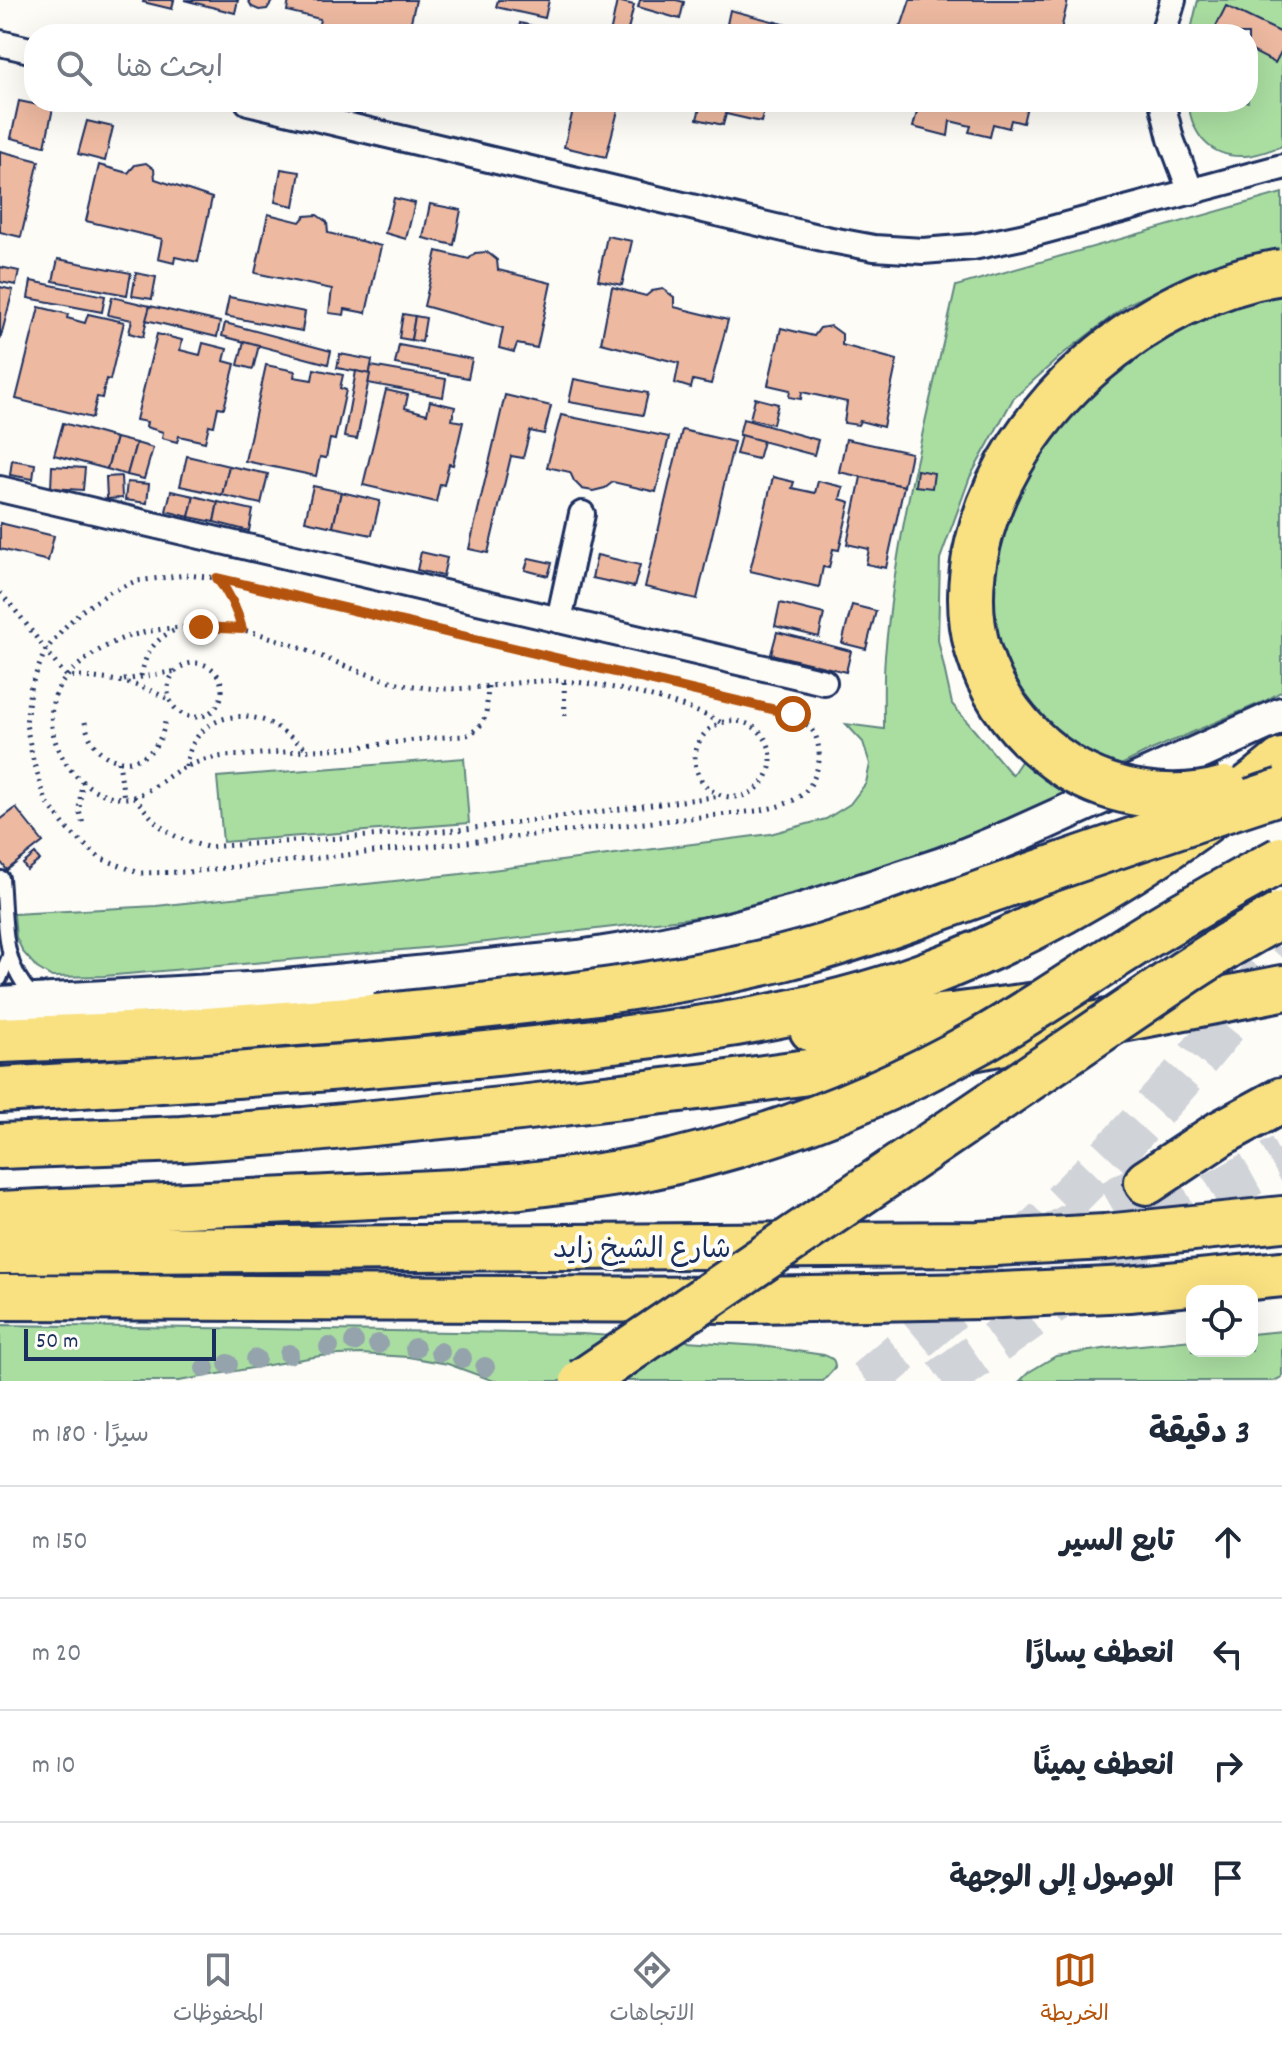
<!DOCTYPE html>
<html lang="ar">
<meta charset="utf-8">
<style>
body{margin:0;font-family:Dekko,"Playpen Sans Arabic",sans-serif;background:#f6f6f7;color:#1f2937;direction:rtl}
.controls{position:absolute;right:24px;bottom:24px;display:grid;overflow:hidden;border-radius:16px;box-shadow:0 8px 32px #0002}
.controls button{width:72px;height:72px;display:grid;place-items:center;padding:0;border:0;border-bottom:2px solid #e0e1e3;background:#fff;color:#1f2937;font:40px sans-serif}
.scale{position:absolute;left:24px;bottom:20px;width:192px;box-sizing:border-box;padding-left:8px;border:4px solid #1b2f5e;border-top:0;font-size:22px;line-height:28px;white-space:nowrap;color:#1b2f5e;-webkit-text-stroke:6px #fdfcf7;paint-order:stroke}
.stop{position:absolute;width:24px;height:24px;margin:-18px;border:6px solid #b45309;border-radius:50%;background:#fff}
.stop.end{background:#b45309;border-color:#fff;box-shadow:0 2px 8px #0008}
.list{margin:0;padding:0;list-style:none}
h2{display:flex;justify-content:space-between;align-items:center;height:104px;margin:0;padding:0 32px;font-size:34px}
h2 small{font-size:26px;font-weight:400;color:#747a83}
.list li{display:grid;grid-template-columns:52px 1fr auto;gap:24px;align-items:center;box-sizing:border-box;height:112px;padding:0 32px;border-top:2px solid #e0e1e3}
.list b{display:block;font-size:30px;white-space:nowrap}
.list em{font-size:26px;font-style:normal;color:#747a83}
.icon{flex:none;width:44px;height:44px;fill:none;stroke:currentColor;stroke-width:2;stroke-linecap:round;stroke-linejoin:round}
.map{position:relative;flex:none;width:1282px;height:1381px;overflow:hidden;direction:ltr}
.search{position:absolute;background:#fff;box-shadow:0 8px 32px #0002;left:24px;right:24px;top:24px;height:88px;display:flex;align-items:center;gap:20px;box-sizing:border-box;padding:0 28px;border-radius:32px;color:#747a83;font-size:30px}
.sheet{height:552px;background:#fff}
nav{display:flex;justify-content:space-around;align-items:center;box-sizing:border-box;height:112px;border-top:2px solid #e0e1e3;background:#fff;font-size:22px;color:#747a83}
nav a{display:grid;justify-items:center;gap:4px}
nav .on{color:#b45309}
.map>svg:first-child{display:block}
.green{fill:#aadea1;stroke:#628680;stroke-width:2}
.building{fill:#edb9a0;stroke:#1b2f5e;stroke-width:2}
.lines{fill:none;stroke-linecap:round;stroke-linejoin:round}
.highway-tunnel{stroke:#d0d3d8;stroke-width:44;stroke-dasharray:44 22;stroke-linecap:butt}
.lane-casing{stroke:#1b2f5e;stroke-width:18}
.street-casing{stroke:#1b2f5e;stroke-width:30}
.secondary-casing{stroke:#1b2f5e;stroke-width:40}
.highway-casing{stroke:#1b2f5e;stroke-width:50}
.path{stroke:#1b2f5e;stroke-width:5;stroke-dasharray:2 6;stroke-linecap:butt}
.lane{stroke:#fdfcf7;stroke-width:12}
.street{stroke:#fdfcf7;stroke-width:24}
.secondary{stroke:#fdfcf7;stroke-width:34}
.highway{stroke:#f9e181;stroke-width:44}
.highway-bridge-casing{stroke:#1b2f5e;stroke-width:50;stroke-linecap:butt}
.highway-bridge{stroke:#f9e181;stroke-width:44}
.tree{fill:#94a3ac}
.route{stroke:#b45309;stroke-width:10}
.labels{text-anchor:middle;stroke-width:8;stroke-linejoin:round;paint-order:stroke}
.street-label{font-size:28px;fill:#1b2f5e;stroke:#fdfcf7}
</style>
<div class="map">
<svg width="1282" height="1381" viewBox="0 0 1282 1381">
<rect width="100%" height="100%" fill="#fdfcf7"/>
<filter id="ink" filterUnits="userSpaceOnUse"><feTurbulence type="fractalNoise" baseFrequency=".0125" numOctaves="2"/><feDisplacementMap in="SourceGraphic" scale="16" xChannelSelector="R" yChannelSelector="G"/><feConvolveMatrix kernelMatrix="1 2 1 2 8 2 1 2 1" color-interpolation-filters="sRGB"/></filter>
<g filter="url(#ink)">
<g class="green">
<path d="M1198,0H1282V146C1270,150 1257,156 1245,156C1210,158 1192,135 1188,102H1248V34H1190Z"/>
<path d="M1282,193V251L1247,256L1181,279L1128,304L1063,354L1013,399L970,477L940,559L938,640L952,704L1012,775L1036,739L988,662L985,562L1039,448L1115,367L1193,317L1282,290V691L1265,701L1149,751L1010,820L850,878L707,916L470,944L104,976L52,977L37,968L23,952L16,937L14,914L156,906L461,874L770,834L826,819L850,804L866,783L870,764L863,742L846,724L884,729C884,705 883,680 885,656C896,531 929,408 956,286Z"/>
<path d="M464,758L469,823L223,842L217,777Z"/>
<path d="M0,1325L582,1334L761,1346L824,1355C832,1358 835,1359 835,1368L823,1381H494L448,1364L408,1357L361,1354L320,1356L179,1381H0Z"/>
<path d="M1282,1331V1377L1274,1381H1020L1029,1372L1056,1356L1110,1348L1192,1340V1351H1252V1334Z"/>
</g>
<g class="building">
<path d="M144,0H174L172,9L143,2Z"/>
<path d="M184,0H238L235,13Z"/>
<path d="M248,0H273L267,9L259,10L252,7Z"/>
<path d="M289,0H416L408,34L389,29L388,34L352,26L350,34H337L318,29L320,19L287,11Z"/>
<path d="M498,0H549L545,18L496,7Z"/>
<path d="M640,0H676L684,2L680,19L638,7Z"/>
<path d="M910,0H1068L1060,34H890L902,24Z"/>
<path d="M617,1L634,5L627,34H610Z"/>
<path d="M1226,6L1282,33V50L1275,63L1248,49V34H1217L1213,32Z"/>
<path d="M730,10L791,26L788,34H763L727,24Z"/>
<path d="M520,23L568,34H518Z"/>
<path d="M19,101L53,108L45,146L11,138Z"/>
<path d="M575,102L620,103L606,157L564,147Z"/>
<path d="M676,102H766L761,122L726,114L723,125L697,119L700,108Z"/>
<path d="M893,102H1028L1023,123L1011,120L1009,128L993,124L990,137L969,132L971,126L950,121L948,136L913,127L917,112L892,106Z"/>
<path d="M87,121L113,127L105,161L78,154Z"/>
<path d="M0,151L39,161L21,237L0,232Z"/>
<path d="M146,163L154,169L155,179L212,198L198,262L175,257L174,263L158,259L162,239L86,221L99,165L128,173L135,165Z"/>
<path d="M281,169L300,172L294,206L275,202Z"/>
<path d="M394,198L415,203L406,239L385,233Z"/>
<path d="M430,204L461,210L454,245L423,238Z"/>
<path d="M268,214L300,222L305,216L317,215L327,222L328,233L381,246L366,313L345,309L344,315L329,313L332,289L255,273Z"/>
<path d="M607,236L632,241L622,285L598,280Z"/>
<path d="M437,251L469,259L475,253L487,252L497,260L498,270L551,283L537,348L517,344L514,352L499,348L503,328L424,306Z"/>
<path d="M58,259L131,273L127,295L53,281Z"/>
<path d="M0,267L19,271L16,285L0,282Z"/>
<path d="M136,273L156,277L152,299L132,296Z"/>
<path d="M31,281L105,296L102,312L28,298Z"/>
<path d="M0,287L13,290L0,340Z"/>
<path d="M612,287L646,296L652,291L663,289L674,297V307L728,320L711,384L693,380L691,388L675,383L679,363L601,343Z"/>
<path d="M112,297L150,306L143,337L129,333L132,320L108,315Z"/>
<path d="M229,297L305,312L302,331L225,316Z"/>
<path d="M150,306L220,322L217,337L146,320Z"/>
<path d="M39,307L68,314L67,318L85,323L88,314L124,322L110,380L106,379L102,398L97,397L92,418L16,399Z"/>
<path d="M403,314L415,316L411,340L399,338Z"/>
<path d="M415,316L426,318L422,342L411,340Z"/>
<path d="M225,323L331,351L328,364L222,336Z"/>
<path d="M831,326L842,334V345L897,360L883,427L860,421L858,425L844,423L847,402L802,392L801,399L789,397L790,390L768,385L781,328L814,336L820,328Z"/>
<path d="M157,334L182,340L180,350L200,355L203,343L227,349L224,361L235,364L224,408L218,407L214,426L209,425L205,442L179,436L177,442L162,438L163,432L146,427L147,422L136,420Z"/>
<path d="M244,341L259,345L253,369L238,365Z"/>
<path d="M399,345L472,359L468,378L395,364Z"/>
<path d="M340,354L372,360L370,374L337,368Z"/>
<path d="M266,365L295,371L294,377L312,380L314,369L343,375L340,388L346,390L335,440L330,439L326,458L320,457L316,476L245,461Z"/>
<path d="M371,366L446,379L443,397L368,383Z"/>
<path d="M356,371L370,374L357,439L344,437Z"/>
<path d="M574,379L648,393L643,415L569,402Z"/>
<path d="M386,390L408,395L405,408L427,414L430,401L455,407L452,420L463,422L453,465L449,464L444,485L440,484L436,502L363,485Z"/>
<path d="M505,395L551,406L544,434L530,431L523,458L511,456L488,553L469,549Z"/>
<path d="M755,398L778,404L773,424L750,419Z"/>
<path d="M561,415L669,437L656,492L613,482L605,488L593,491L582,489L574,481L570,472L547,467Z"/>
<path d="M743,419L818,440L814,455L739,435Z"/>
<path d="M63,423L116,438L107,469L54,455Z"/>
<path d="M682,430L734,442L697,599L645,587Z"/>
<path d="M741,435L763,441L758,459L736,454Z"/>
<path d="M116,438L136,443L127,475L107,469Z"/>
<path d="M846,439L911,453L904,486L839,472Z"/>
<path d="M136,443L153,448L144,479L127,475Z"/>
<path d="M187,456L229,466L222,495L180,486Z"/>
<path d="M12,460L35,464L33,479L10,475Z"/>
<path d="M52,466L85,468L83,490L51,488Z"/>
<path d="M229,466L268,474L261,504L222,495Z"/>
<path d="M917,470L934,473L932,488L915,486Z"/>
<path d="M121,476L122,498L107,499L106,477Z"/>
<path d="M773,477L794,482L792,488L815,493L818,481L843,487L840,499L850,502L839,550L833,549L829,568L823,567L819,587L750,571Z"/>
<path d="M861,477L904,486L886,568L866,564L869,549L847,544Z"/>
<path d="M127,482L149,484L147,503L125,500Z"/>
<path d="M313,486L341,492L333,527L305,521Z"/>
<path d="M171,491L194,496L189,517L166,511Z"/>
<path d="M341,492L380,501L372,535L333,527Z"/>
<path d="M194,496L218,502L214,522L189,517Z"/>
<path d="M218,502L253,510L249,531L214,522Z"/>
<path d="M0,523L54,536L48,561L0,549Z"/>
<path d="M421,552L447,558L443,576L417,570Z"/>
<path d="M597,555L640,565L634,587L592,578Z"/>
<path d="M529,558L552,563L548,576L525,570Z"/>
<path d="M780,603L824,614L819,637L775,626Z"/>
<path d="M852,605L876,611L866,649L842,643Z"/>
<path d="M777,632L851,651L846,672L771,654Z"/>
<path d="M16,808L43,842L7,870L0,861V820Z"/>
<path d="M35,854L40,860L27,870L23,864Z"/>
</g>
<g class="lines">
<g class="highway-tunnel">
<path d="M1052,1236L1147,1182"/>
<path d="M867,1381C910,1344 954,1308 995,1269C1100,1171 1199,1067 1282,949"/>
<path d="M941,1381L1171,1218L1282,1157"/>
</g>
<defs>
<g id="lane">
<path d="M2,878C6,920 1,964 33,995"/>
<path d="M0,979L9,956"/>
</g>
<g id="street">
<path d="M1163,34L1173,0"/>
<path d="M0,43L34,51"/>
<path d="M248,102L826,239L874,248L923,251L973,247L1021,237L1282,167"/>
<path d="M1162,102L1171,139L1191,192"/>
<path d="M0,489L824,682"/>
<path d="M559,620L582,514"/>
</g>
<path id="secondary" d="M0,1004L265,989L579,958L654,946L726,931L802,911L943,865L1014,836L1282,715"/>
<g id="highway">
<path d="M812,1029L952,1016L1045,1004"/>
<path d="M0,1040L153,1034L376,1017"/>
<path d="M0,1090C181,1079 362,1068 542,1048C670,1034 800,1020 922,976C1055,927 1173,851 1282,761"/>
<path d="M0,1146L182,1139L304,1130L520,1108L706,1086L947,1053L1282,988"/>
<path d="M1147,1182L1221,1133L1282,1100"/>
<path d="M0,1214L454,1192L520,1186"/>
<path d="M0,1251L978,1244L1105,1237L1282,1219"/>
<path d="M0,1297L751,1300L981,1296L1129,1289L1282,1274"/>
</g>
</defs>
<use href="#lane" class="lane-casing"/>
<use href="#street" class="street-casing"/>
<use href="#secondary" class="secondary-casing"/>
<use href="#highway" class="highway-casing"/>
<g class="path">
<path d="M186,575L217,578L793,714C799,719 809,725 813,731C818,738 820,753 819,761C812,798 790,805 756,811L188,872L140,873L100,858L68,830L46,801L33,760L26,724L30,689L45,651L62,630L80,612L112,591L136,581Z"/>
<path d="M217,579C230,595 237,610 242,629"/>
<path d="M0,593C25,619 43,649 66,676C109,679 131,679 170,700"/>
<circle cx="195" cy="690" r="27"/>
<path d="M141,676C145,654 154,639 175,630"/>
<path d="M124,680L177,671"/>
<path d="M564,682L565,717"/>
<path d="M488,686C486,710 490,725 465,736C425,737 385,745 345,748C313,750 281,752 249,755C239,756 228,755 218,757C205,759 191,764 179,770C164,778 143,798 126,798C75,799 35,733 58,689C69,668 102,646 124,638C156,627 210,622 243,630C304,643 358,679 421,687C461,693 501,683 541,681C590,678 679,700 722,723"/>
<circle cx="733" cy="759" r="38"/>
<path d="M85,722C94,775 158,774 165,721"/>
<path d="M119,761L124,799"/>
<path d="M186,767C190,726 227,707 265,721C279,727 294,740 307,749"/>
<path d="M82,781L79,810L83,824"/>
<path d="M134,797C161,829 166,836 207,847L458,830L721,796"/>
</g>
<use href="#lane" class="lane"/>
<use href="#street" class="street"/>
<use href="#secondary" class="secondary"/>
<use href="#highway" class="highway"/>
<defs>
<g id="highway-bridge">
<path d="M1225,789C1174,804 1113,795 1068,767C1025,739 993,700 978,650C968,614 969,579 978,543C1009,409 1148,292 1282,272"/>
<path d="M376,1017C513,1003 649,990 783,958C859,939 933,910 1007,884C1098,852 1190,821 1282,791"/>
<path d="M520,1186C560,1181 601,1177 640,1169C758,1145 875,1100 980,1041C1038,1008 1093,969 1150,934C1193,908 1237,883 1282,859"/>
<path d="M583,1381L1186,972L1228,945L1282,914"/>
</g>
</defs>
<use href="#highway-bridge" class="highway-bridge-casing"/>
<use href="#highway-bridge" class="highway-bridge"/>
</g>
<g class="tree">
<circle cx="354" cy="1342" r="10"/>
<circle cx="378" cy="1344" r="10"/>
<circle cx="329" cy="1347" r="10"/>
<circle cx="415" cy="1348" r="10"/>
<circle cx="440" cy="1352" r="10"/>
<circle cx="289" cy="1354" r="10"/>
<circle cx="462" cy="1358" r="10"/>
<circle cx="256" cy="1359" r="10"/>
<circle cx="228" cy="1364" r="10"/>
<circle cx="485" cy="1367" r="10"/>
<circle cx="205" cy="1368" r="10"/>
</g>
</g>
<g class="lines" filter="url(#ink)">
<path class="route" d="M201,627L242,629C237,609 230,594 217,578L793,714"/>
</g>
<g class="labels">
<g class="street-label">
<text x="642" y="1257">شارع الشيخ زايد</text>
</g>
</g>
</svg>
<div class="controls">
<button><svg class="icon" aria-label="locate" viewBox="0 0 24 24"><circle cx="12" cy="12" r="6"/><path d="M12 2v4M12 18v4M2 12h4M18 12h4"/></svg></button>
</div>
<div class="scale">50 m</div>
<div class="stop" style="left:793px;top:714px"></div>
<div class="stop end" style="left:201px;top:627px"></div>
<div class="search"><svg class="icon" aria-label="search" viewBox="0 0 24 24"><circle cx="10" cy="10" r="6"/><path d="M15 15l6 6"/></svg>ابحث هنا</div>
</div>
<section class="sheet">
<h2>3 دقيقة<small>سيرًا · 180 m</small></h2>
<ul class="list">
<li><svg class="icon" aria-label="ahead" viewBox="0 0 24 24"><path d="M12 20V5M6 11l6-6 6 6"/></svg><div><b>تابع السير</b></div><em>150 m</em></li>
<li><svg class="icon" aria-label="left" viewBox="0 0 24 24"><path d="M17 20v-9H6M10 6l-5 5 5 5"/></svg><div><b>انعطف يسارًا</b></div><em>20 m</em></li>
<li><svg class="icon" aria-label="right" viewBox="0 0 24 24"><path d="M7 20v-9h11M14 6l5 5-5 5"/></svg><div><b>انعطف يمينًا</b></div><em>10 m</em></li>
<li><svg class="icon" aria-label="arrive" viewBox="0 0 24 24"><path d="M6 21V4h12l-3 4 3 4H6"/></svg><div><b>الوصول إلى الوجهة</b></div></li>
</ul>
</section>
<nav>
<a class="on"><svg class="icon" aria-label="map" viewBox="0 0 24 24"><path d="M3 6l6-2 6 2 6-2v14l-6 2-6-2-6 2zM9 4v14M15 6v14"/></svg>الخريطة</a>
<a><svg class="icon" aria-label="directions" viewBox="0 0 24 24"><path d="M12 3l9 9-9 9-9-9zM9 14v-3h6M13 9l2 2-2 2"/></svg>الاتجاهات</a>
<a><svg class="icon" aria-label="saved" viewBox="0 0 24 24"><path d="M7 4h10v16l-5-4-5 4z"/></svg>المحفوظات</a>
</nav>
